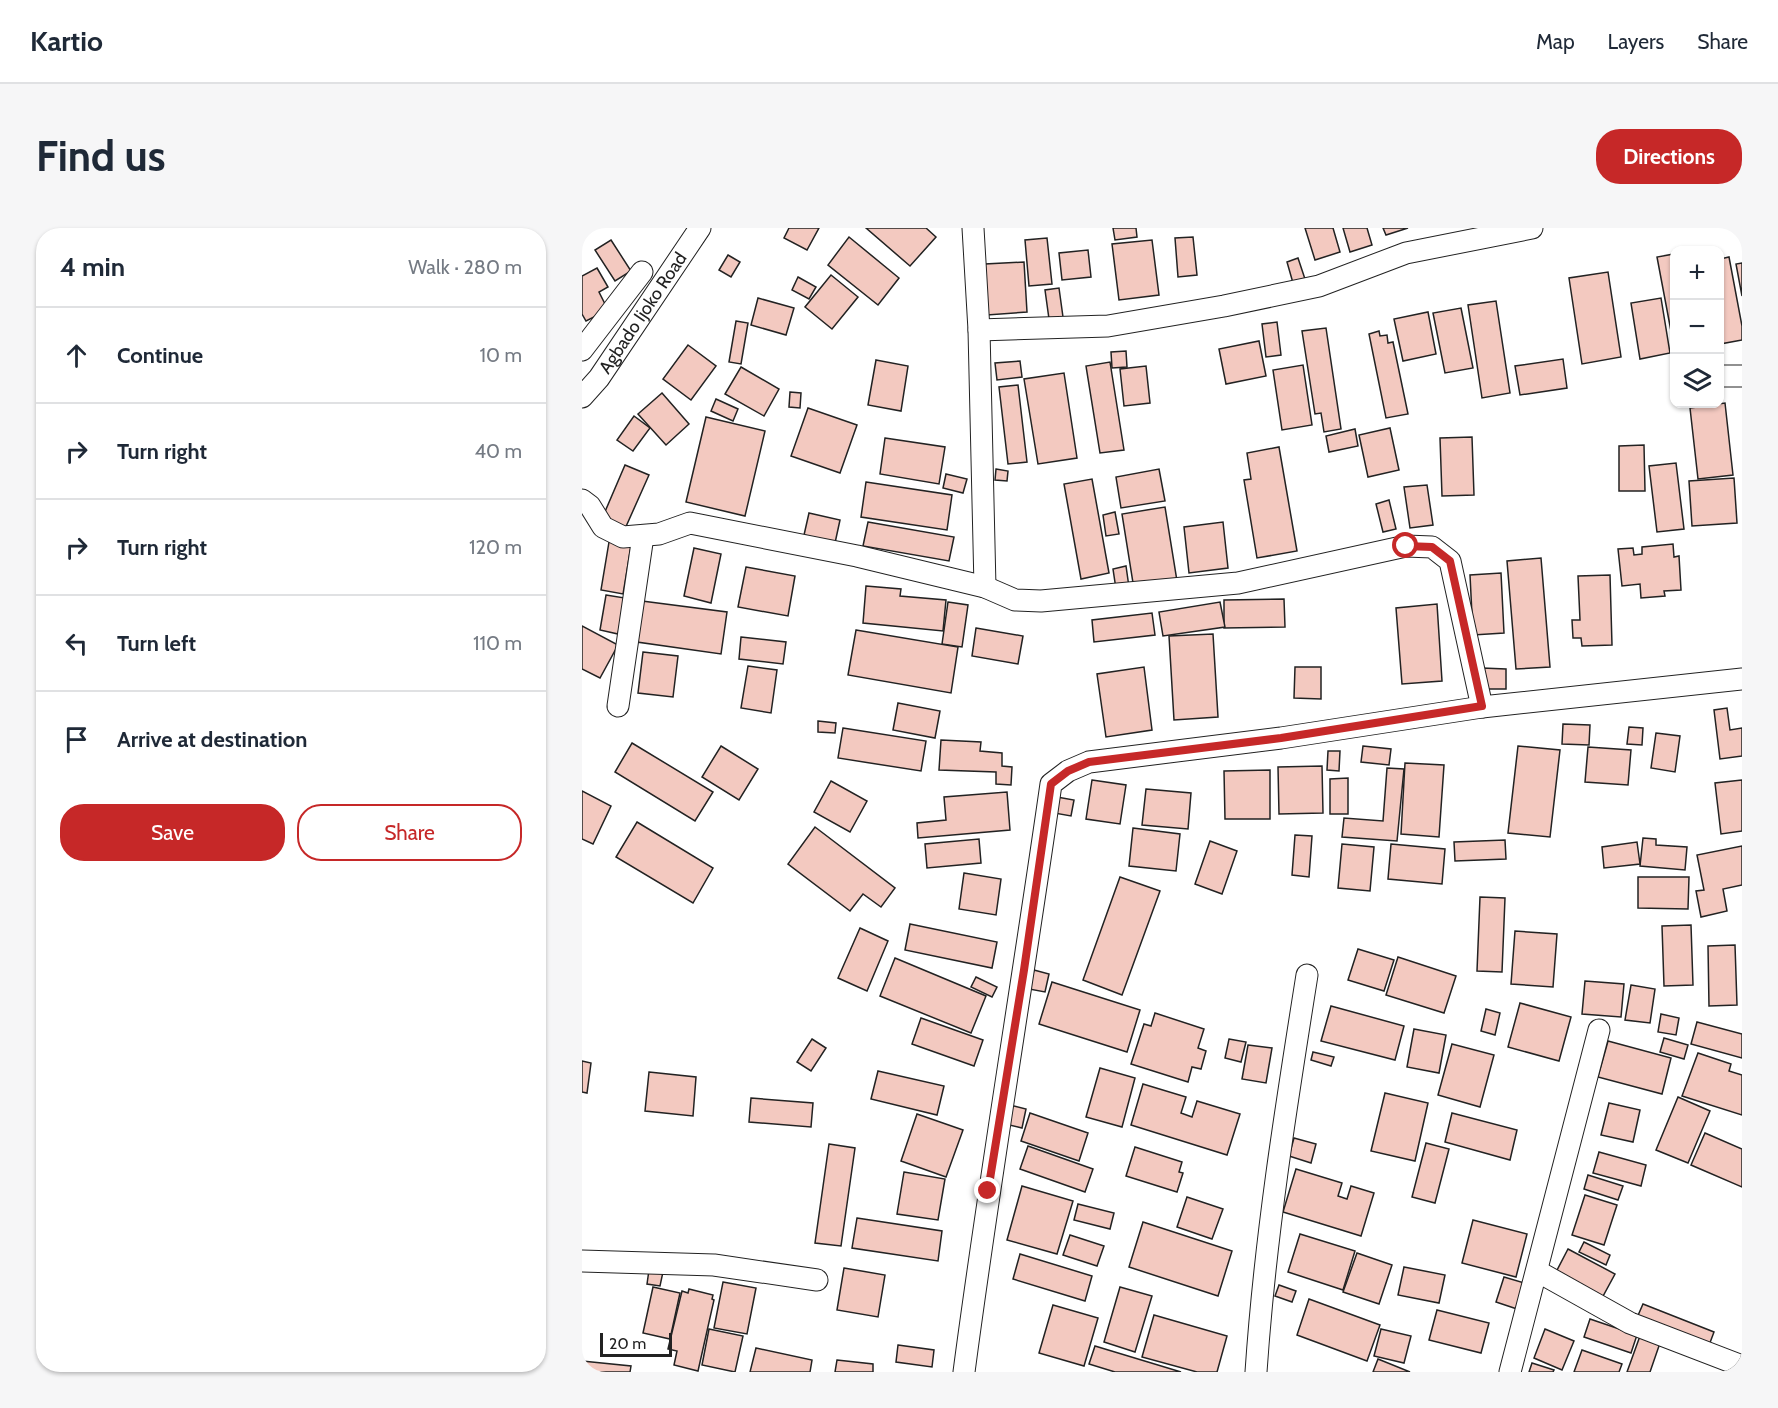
<!DOCTYPE html>
<meta charset="utf-8">
<style>
body{margin:0;font-family:Cabin,sans-serif;background:#f6f6f7;color:#1f2937}
.controls{position:absolute;right:18px;top:18px;display:grid;overflow:hidden;border-radius:12px;box-shadow:0 2px 4px #0004}
.controls button{width:54px;height:54px;display:grid;place-items:center;padding:0;border:0;border-bottom:2px solid #e0e1e3;background:#fff;color:#1f2937;font:30px sans-serif}
.scale{position:absolute;left:18px;bottom:15px;width:72px;box-sizing:border-box;padding-left:6px;border:3px solid #222;border-top:0;font-size:16px;line-height:21px;white-space:nowrap;color:#222;-webkit-text-stroke:4px #fff;paint-order:stroke}
.stop{position:absolute;width:18px;height:18px;margin:-14px;border:4px solid #c62828;border-radius:50%;background:#fff}
.stop.end{background:#c62828;border-color:#fff;box-shadow:0 2px 6px #0008}
.list{margin:0;padding:0;list-style:none}
h2{display:flex;justify-content:space-between;align-items:center;height:78px;margin:0;padding:0 24px;font-size:26px}
h2 small{font-size:20px;font-weight:400;color:#747a83}
.list li{display:grid;grid-template-columns:39px 1fr auto;gap:18px;align-items:center;box-sizing:border-box;height:96px;padding:0 24px;border-top:2px solid #e0e1e3}
.list b{display:block;font-size:22px;white-space:nowrap}
.list em{font-size:20px;font-style:normal;color:#747a83}
.actions{display:flex;gap:12px;padding:18px 24px}
.actions a{flex:1;padding:14px 0;border:2px solid #c62828;border-radius:24px;text-align:center;font-size:21px;color:#c62828}
.actions .main{background:#c62828;color:#fff}
.icon{flex:none;width:33px;height:33px;fill:none;stroke:currentColor;stroke-width:2;stroke-linecap:round;stroke-linejoin:round}
.map{position:relative;flex:none;width:1160px;height:1144px;overflow:hidden;border-radius:24px}
header{display:flex;align-items:center;gap:36px;box-sizing:border-box;height:84px;padding:0 30px;background:#fff;border-bottom:2px solid #e0e1e3}
header strong{font-size:28px}
nav{display:flex;gap:33px;margin-inline-start:auto;font-size:21px}
.intro{display:flex;align-items:center;justify-content:space-between;box-sizing:border-box;height:144px;padding:0 36px}
h1{margin:0;font-size:42px}
.button{padding:15px 27px;border-radius:24px;background:#c62828;color:#fff;font-size:21px;font-weight:700}
main{display:flex;gap:36px;padding:0 36px}
aside{flex:1;background:#fff;border-radius:24px;box-shadow:0 2px 4px #0004}
.map>svg:first-child{display:block}
.building{fill:#f3c9c0;stroke:#222;stroke-width:1.5}
.lines{fill:none;stroke-linecap:round;stroke-linejoin:round}
.minor-casing{stroke:#222;stroke-width:23}
.minor{stroke:#fff;stroke-width:21}
.route{stroke:#c62828;stroke-width:8}
.labels{text-anchor:middle;stroke-width:4.5;stroke-linejoin:round;paint-order:stroke}
.street-label{font-size:18px;fill:#222;stroke:#fff}
</style>
<header>
<strong>Kartio</strong>
<nav><a>Map</a><a>Layers</a><a>Share</a></nav>
</header>
<div class="intro"><h1>Find us</h1><a class="button">Directions</a></div>
<main>
<aside>
<h2>4 min<small>Walk · 280 m</small></h2>
<ul class="list">
<li><svg class="icon" aria-label="ahead" viewBox="0 0 24 24"><path d="M12 20V5M6 11l6-6 6 6"/></svg><div><b>Continue</b></div><em>10 m</em></li>
<li><svg class="icon" aria-label="right" viewBox="0 0 24 24"><path d="M7 20v-9h11M14 6l5 5-5 5"/></svg><div><b>Turn right</b></div><em>40 m</em></li>
<li><svg class="icon" aria-label="right" viewBox="0 0 24 24"><path d="M7 20v-9h11M14 6l5 5-5 5"/></svg><div><b>Turn right</b></div><em>120 m</em></li>
<li><svg class="icon" aria-label="left" viewBox="0 0 24 24"><path d="M17 20v-9H6M10 6l-5 5 5 5"/></svg><div><b>Turn left</b></div><em>110 m</em></li>
<li><svg class="icon" aria-label="arrive" viewBox="0 0 24 24"><path d="M6 21V4h12l-3 4 3 4H6"/></svg><div><b>Arrive at destination</b></div></li>
</ul>
<div class="actions"><a class="main">Save</a><a>Share</a></div>
</aside>
<div class="map">
<svg width="1160" height="1144" viewBox="0 0 1160 1144">
<rect width="100%" height="100%" fill="#fff"/>
<g class="building">
<path d="M207,0H237L225,22L202,10Z"/>
<path d="M284,0H344L354,9L328,38Z"/>
<path d="M531,0H554L555,9L533,12Z"/>
<path d="M723,0H751L758,24L733,32Z"/>
<path d="M761,0H785L790,17L768,24Z"/>
<path d="M801,0H826L804,7Z"/>
<path d="M267,9L317,50L296,77L246,37Z"/>
<path d="M611,9L615,47L596,49L593,10Z"/>
<path d="M465,10L470,56L447,58L443,12Z"/>
<path d="M29,12L49,43L33,53L13,22Z"/>
<path d="M570,12L577,67L537,72L530,16Z"/>
<path d="M506,22L509,49L480,52L477,25Z"/>
<path d="M1092,26V119L1075,29Z"/>
<path d="M146,27L158,34L149,49L137,42Z"/>
<path d="M1147,29L1160,98V112L1138,116V31Z"/>
<path d="M716,30L723,51L711,55L705,34Z"/>
<path d="M442,34L445,84L405,87L403,36Z"/>
<path d="M1160,35V68L1154,36Z"/>
<path d="M15,40L26,59L17,64L26,82L4,93L0,86V48Z"/>
<path d="M1026,44L1039,129L1000,136L987,50Z"/>
<path d="M249,47L276,69L250,101L223,79Z"/>
<path d="M216,49L234,59L227,71L210,62Z"/>
<path d="M477,60L481,89L467,91L463,62Z"/>
<path d="M176,70L212,80L204,107L169,97Z"/>
<path d="M1079,70L1088,125L1058,131L1049,75Z"/>
<path d="M914,73L928,165L900,170L886,77Z"/>
<path d="M879,80L891,140L863,145L851,85Z"/>
<path d="M846,84L854,126L821,133L812,91Z"/>
<path d="M154,93L166,95L159,136L147,134Z"/>
<path d="M695,94L699,127L684,129L680,96Z"/>
<path d="M744,100L759,201L742,204L739,185L733,186L720,103Z"/>
<path d="M797,103L798,108L805,107L806,115L811,114L826,186L804,190L787,106Z"/>
<path d="M677,113L684,148L644,156L637,121Z"/>
<path d="M106,117L134,138L109,172L81,151Z"/>
<path d="M544,123L545,139L530,140L529,124Z"/>
<path d="M981,131L985,160L938,167L933,138Z"/>
<path d="M294,132L326,138L319,183L286,177Z"/>
<path d="M438,133L440,149L415,152L413,135Z"/>
<path d="M528,134L542,222L518,225L504,138Z"/>
<path d="M721,137L730,197L700,202L691,142Z"/>
<path d="M564,138L568,175L542,178L538,141Z"/>
<path d="M159,139L197,161L182,188L143,166Z"/>
<path d="M482,145L495,230L456,236L442,151Z"/>
<path d="M436,157L445,234L426,236L417,159Z"/>
<path d="M208,164L219,165L218,180L207,179Z"/>
<path d="M80,165L107,196L84,217L56,186Z"/>
<path d="M134,171L156,181L151,193L129,183Z"/>
<path d="M1143,175L1151,247L1116,251L1108,180Z"/>
<path d="M226,180L275,197L258,245L209,228Z"/>
<path d="M52,188L68,200L51,223L35,212Z"/>
<path d="M124,189L183,203L163,288L104,274Z"/>
<path d="M808,200L817,242L786,249L777,207Z"/>
<path d="M773,201L776,218L747,224L744,208Z"/>
<path d="M890,209L892,267L860,268L858,210Z"/>
<path d="M303,210L363,219L357,256L298,246Z"/>
<path d="M1062,217L1063,263H1037V218Z"/>
<path d="M697,219L715,323L675,330L662,252L669,251L665,225Z"/>
<path d="M1094,235L1102,301L1075,304L1067,238Z"/>
<path d="M43,237L67,247L42,303L19,293Z"/>
<path d="M414,241L426,243L425,253L413,252Z"/>
<path d="M577,241L583,273L539,280L534,249Z"/>
<path d="M364,246L385,251L381,265L361,260Z"/>
<path d="M1152,250L1155,295L1110,298L1107,253Z"/>
<path d="M510,251L527,345L499,351L482,256Z"/>
<path d="M284,254L370,267L365,302L279,289Z"/>
<path d="M845,257L851,297L828,300L822,259Z"/>
<path d="M807,272L814,301L801,304L794,276Z"/>
<path d="M583,279L595,353L552,361L540,286Z"/>
<path d="M533,284L537,306L524,308L521,287Z"/>
<path d="M227,285L258,292L253,315L222,307Z"/>
<path d="M286,294L372,309L367,333L281,318Z"/>
<path d="M641,294L646,340L607,345L602,299Z"/>
<path d="M27,314L49,318L41,366L19,362Z"/>
<path d="M1091,316L1092,329L1097,328L1099,362L1082,363L1083,368L1059,370L1058,356L1040,358L1036,321L1051,320L1052,327L1060,326V319Z"/>
<path d="M112,320L139,326L129,375L102,368Z"/>
<path d="M959,330L968,439L934,441L925,333Z"/>
<path d="M544,338L547,359L534,361L531,341Z"/>
<path d="M164,339L213,348L206,388L156,379Z"/>
<path d="M919,345L922,405L891,407L888,347Z"/>
<path d="M1028,347L1030,417L1000,418L999,410H991L990,392H998L996,348Z"/>
<path d="M284,358L319,361L318,368L364,372L361,403L281,395Z"/>
<path d="M24,367L43,370L36,406L18,402Z"/>
<path d="M702,371L703,399L642,400V372Z"/>
<path d="M60,373L145,384L139,426L55,414Z"/>
<path d="M366,374L386,377L380,419L360,416Z"/>
<path d="M638,374L643,399L581,408L577,384Z"/>
<path d="M855,376L860,453L820,456L814,380Z"/>
<path d="M570,385L573,407L512,414L510,392Z"/>
<path d="M0,398L36,417L18,450L0,441Z"/>
<path d="M394,400L441,408L436,436L390,428Z"/>
<path d="M274,402L376,419L369,465L266,447Z"/>
<path d="M631,406L636,489L592,492L587,408Z"/>
<path d="M159,409L204,414L201,436L157,431Z"/>
<path d="M61,424L96,428L91,469L56,465Z"/>
<path d="M166,438L195,442L189,485L159,480Z"/>
<path d="M562,439L570,502L524,509L515,446Z"/>
<path d="M713,439H739V471L712,470Z"/>
<path d="M900,440L924,441V461H899Z"/>
<path d="M316,475L358,483L353,510L311,502Z"/>
<path d="M1145,480L1148,502L1160,500V528L1138,531L1132,482Z"/>
<path d="M236,493L254,495L253,505L236,504Z"/>
<path d="M981,496L1008,497L1007,517L980,516Z"/>
<path d="M1047,499L1061,500L1060,517L1045,516Z"/>
<path d="M261,500L344,513L339,543L256,530Z"/>
<path d="M1074,505L1098,508L1093,544L1069,540Z"/>
<path d="M359,512L399,514L398,523L420,525V538L430,539L429,557L414,556V544L357,542Z"/>
<path d="M50,515L131,564L113,593L33,544Z"/>
<path d="M139,518L176,541L157,572L120,549Z"/>
<path d="M781,518L809,521L807,537L779,534Z"/>
<path d="M936,518L978,522L968,609L926,605Z"/>
<path d="M1006,519L1049,522L1046,557L1003,554Z"/>
<path d="M746,523H758L757,543L745,542Z"/>
<path d="M823,535L862,537L857,609L819,606Z"/>
<path d="M740,538L741,585L697,586L696,539Z"/>
<path d="M805,540L822,541L815,613L760,609L762,590L801,593Z"/>
<path d="M688,542V591H643L642,543Z"/>
<path d="M766,550V586H748V551Z"/>
<path d="M510,552L544,557L538,596L504,591Z"/>
<path d="M1160,552V603L1139,606L1133,555Z"/>
<path d="M249,553L285,573L268,604L232,584Z"/>
<path d="M564,561L609,565L606,601L560,597Z"/>
<path d="M0,563L29,578L11,616L0,611Z"/>
<path d="M425,564L428,602L336,610L335,595L364,592L362,569Z"/>
<path d="M475,569L492,572L489,588L472,585Z"/>
<path d="M55,594L131,640L111,675L34,629Z"/>
<path d="M233,599L313,660L299,679L281,666L268,683L206,636Z"/>
<path d="M551,600L598,606L594,643L547,638Z"/>
<path d="M713,607L730,608L727,649L710,647Z"/>
<path d="M1061,610L1074,611V617L1105,619L1103,642L1058,638Z"/>
<path d="M397,611L399,635L345,640L343,616Z"/>
<path d="M923,612L924,631L873,633L872,614Z"/>
<path d="M628,613L655,623L640,666L613,656Z"/>
<path d="M1055,614L1058,636L1022,640L1020,619Z"/>
<path d="M760,616L792,619L788,663L756,660Z"/>
<path d="M809,616L863,621L860,656L806,651Z"/>
<path d="M1160,618V657L1141,661L1145,683L1119,689L1114,663L1122,662L1115,627Z"/>
<path d="M382,645L419,651L414,687L377,681Z"/>
<path d="M538,649L578,663L540,767L501,752Z"/>
<path d="M1056,649H1107L1106,681L1056,680Z"/>
<path d="M898,669L923,670L920,744L895,743Z"/>
<path d="M328,696L415,714L410,740L323,722Z"/>
<path d="M1109,697L1111,757L1082,758L1080,698Z"/>
<path d="M278,700L306,713L285,763L256,750Z"/>
<path d="M933,703L975,706L971,759L929,756Z"/>
<path d="M1153,717L1155,777L1127,778L1126,718Z"/>
<path d="M776,721L812,732L802,763L766,752Z"/>
<path d="M816,729L874,748L862,785L804,767Z"/>
<path d="M313,730L404,768L389,805L298,768Z"/>
<path d="M452,742L467,746L463,764L447,761Z"/>
<path d="M394,749L415,759L410,769L389,759Z"/>
<path d="M1003,753L1042,756L1039,789L1000,786Z"/>
<path d="M470,754L558,782L545,824L457,796Z"/>
<path d="M1049,757L1073,761L1068,795L1043,792Z"/>
<path d="M938,775L989,789L977,833L926,819Z"/>
<path d="M749,778L822,798L813,832L739,813Z"/>
<path d="M904,781L918,785L913,807L899,803Z"/>
<path d="M573,785L622,801L616,820L624,823L619,841L610,839L606,854L549,836L562,796L569,798Z"/>
<path d="M1079,786L1097,790L1094,807L1076,804Z"/>
<path d="M339,790L401,812L392,838L330,816Z"/>
<path d="M1115,794L1160,806V830L1109,816Z"/>
<path d="M832,801L864,807L857,845L825,839Z"/>
<path d="M1082,810L1106,817L1102,831L1078,824Z"/>
<path d="M230,811L244,820L229,843L215,834Z"/>
<path d="M647,811L664,814L659,834L643,830Z"/>
<path d="M1026,813L1089,830L1080,866L1016,849Z"/>
<path d="M870,816L912,827L898,879L856,867Z"/>
<path d="M666,817L690,820L684,855L660,851Z"/>
<path d="M731,824L752,829L749,838L729,832Z"/>
<path d="M1116,825L1149,836L1147,843L1160,847V887L1100,868Z"/>
<path d="M0,833L9,835L5,865L0,864Z"/>
<path d="M518,840L553,850L540,899L504,889Z"/>
<path d="M296,843L362,858L355,887L289,871Z"/>
<path d="M67,844L114,849L111,888L63,883Z"/>
<path d="M561,856L604,869L599,885L610,889L615,873L658,886L645,927L549,897Z"/>
<path d="M803,865L846,875L833,933L789,923Z"/>
<path d="M1096,869L1128,883L1106,935L1074,922Z"/>
<path d="M169,870L231,875L229,899L167,894Z"/>
<path d="M1027,875L1058,882L1051,914L1019,907Z"/>
<path d="M428,877L444,881L440,900L423,896Z"/>
<path d="M448,885L506,905L497,933L439,913Z"/>
<path d="M870,885L935,902L928,932L863,914Z"/>
<path d="M335,886L381,902L364,949L319,933Z"/>
<path d="M1123,905L1160,921V959L1109,937Z"/>
<path d="M712,910L734,916L729,935L707,928Z"/>
<path d="M844,915L867,921L853,975L830,969Z"/>
<path d="M247,916L273,920L259,1018L233,1015Z"/>
<path d="M446,918L511,941L503,964L438,941Z"/>
<path d="M553,919L600,934L597,944L601,945L595,964L544,948Z"/>
<path d="M1017,924L1064,937L1059,958L1011,945Z"/>
<path d="M714,941L760,955L756,968L765,971L769,958L792,965L779,1008L701,984Z"/>
<path d="M322,944L363,951L356,992L315,986Z"/>
<path d="M1006,947L1041,958L1036,972L1002,961Z"/>
<path d="M440,958L491,973L475,1026L425,1012Z"/>
<path d="M1003,967L1035,977L1022,1017L990,1007Z"/>
<path d="M605,969L641,981L630,1011L595,999Z"/>
<path d="M496,976L532,985L528,1001L492,992Z"/>
<path d="M275,990L360,1003L356,1033L270,1020Z"/>
<path d="M891,992L945,1006L934,1049L880,1035Z"/>
<path d="M561,994L650,1023L636,1068L547,1039Z"/>
<path d="M718,1006L773,1023L761,1062L706,1044Z"/>
<path d="M488,1007L522,1018L515,1038L481,1027Z"/>
<path d="M1002,1014L1028,1027L1024,1037L997,1024Z"/>
<path d="M986,1021L1033,1046L1020,1070L973,1046Z"/>
<path d="M775,1025L810,1037L797,1076L761,1064Z"/>
<path d="M438,1026L510,1048L503,1073L431,1051Z"/>
<path d="M822,1039L863,1047L857,1075L816,1067Z"/>
<path d="M262,1040L303,1047L296,1089L255,1082Z"/>
<path d="M67,1042L81,1044L78,1058L65,1056Z"/>
<path d="M922,1049L949,1057L941,1083L914,1074Z"/>
<path d="M141,1054L174,1060L165,1106L132,1100Z"/>
<path d="M697,1057L714,1063L710,1074L693,1068Z"/>
<path d="M71,1059L98,1065L88,1111L61,1105Z"/>
<path d="M538,1059L570,1068L553,1124L522,1114Z"/>
<path d="M107,1061L131,1067L130,1071L132,1072L116,1143L92,1137L95,1123L86,1121L100,1063L106,1065Z"/>
<path d="M727,1071L798,1097L785,1133L715,1107Z"/>
<path d="M1061,1076L1132,1104L1126,1120L1054,1092Z"/>
<path d="M471,1077L516,1090L502,1138L457,1125Z"/>
<path d="M855,1082L907,1095L899,1125L847,1112Z"/>
<path d="M572,1087L645,1108L635,1144H615L560,1129Z"/>
<path d="M1008,1091L1055,1107L1049,1125L1002,1109Z"/>
<path d="M127,1101L161,1108L153,1144L120,1137Z"/>
<path d="M799,1101L829,1108L822,1135L792,1128Z"/>
<path d="M963,1101L992,1113L980,1142L952,1130Z"/>
<path d="M1058,1108L1078,1115L1068,1144H1045Z"/>
<path d="M316,1117L352,1122L350,1139L314,1134Z"/>
<path d="M513,1118L599,1144H533L507,1136Z"/>
<path d="M174,1120L230,1132L228,1144H168Z"/>
<path d="M1000,1122L1040,1136L1037,1144H992Z"/>
<path d="M796,1131L828,1144H791Z"/>
<path d="M255,1132L291,1136V1144H253Z"/>
<path d="M0,1133L49,1138L48,1144H0Z"/>
<path d="M950,1135L972,1142L971,1144H947Z"/>
</g>
<g class="lines">
<defs>
<g id="minor">
<path d="M391,0L397,102L403,359"/>
<path d="M397,102L526,98L642,78L737,58L824,25L950,0"/>
<path d="M0,122L60,44"/>
<path d="M1138,148H1160"/>
<path id="s1" d="M0,169L17,150L118,0"/>
<path d="M0,272L8,278L21,299L41,309L77,306L108,295L275,328L403,359L433,372L459,373L656,355L824,318L850,319L868,333L900,479"/>
<path d="M36,478L61,308"/>
<path d="M0,1033L132,1037L235,1052"/>
<path d="M955,1043L1048,1095L1160,1138"/>
<path d="M382,1144C408,947 441,752 469,556L486,543L507,534L699,510L900,479L1160,451"/>
<path d="M674,1144C683,1010 704,879 725,747"/>
<path d="M928,1144L1017,802"/>
</g>
</defs>
<use href="#minor" class="minor-casing"/>
<use href="#minor" class="minor"/>
</g>
<g class="lines">
<path class="route" d="M406,963L442,742L469,556L486,543L507,534L699,510L900,478L868,333L850,319L824,318"/>
</g>
<g class="labels">
<g class="street-label">
<text dy="6" stroke="none"><textPath href="#s1" startOffset="104">Agbado Ijoko Road</textPath></text>
</g>
</g>
</svg>
<div class="controls">
<button>+</button>
<button>−</button>
<button><svg class="icon" aria-label="layers" viewBox="0 0 24 24"><path d="M12 4l9 5-9 5-9-5zM3 14l9 5 9-5"/></svg></button>
</div>
<div class="scale">20 m</div>
<div class="stop" style="left:824px;top:318px"></div>
<div class="stop end" style="left:406px;top:963px"></div>
</div>
</main>
